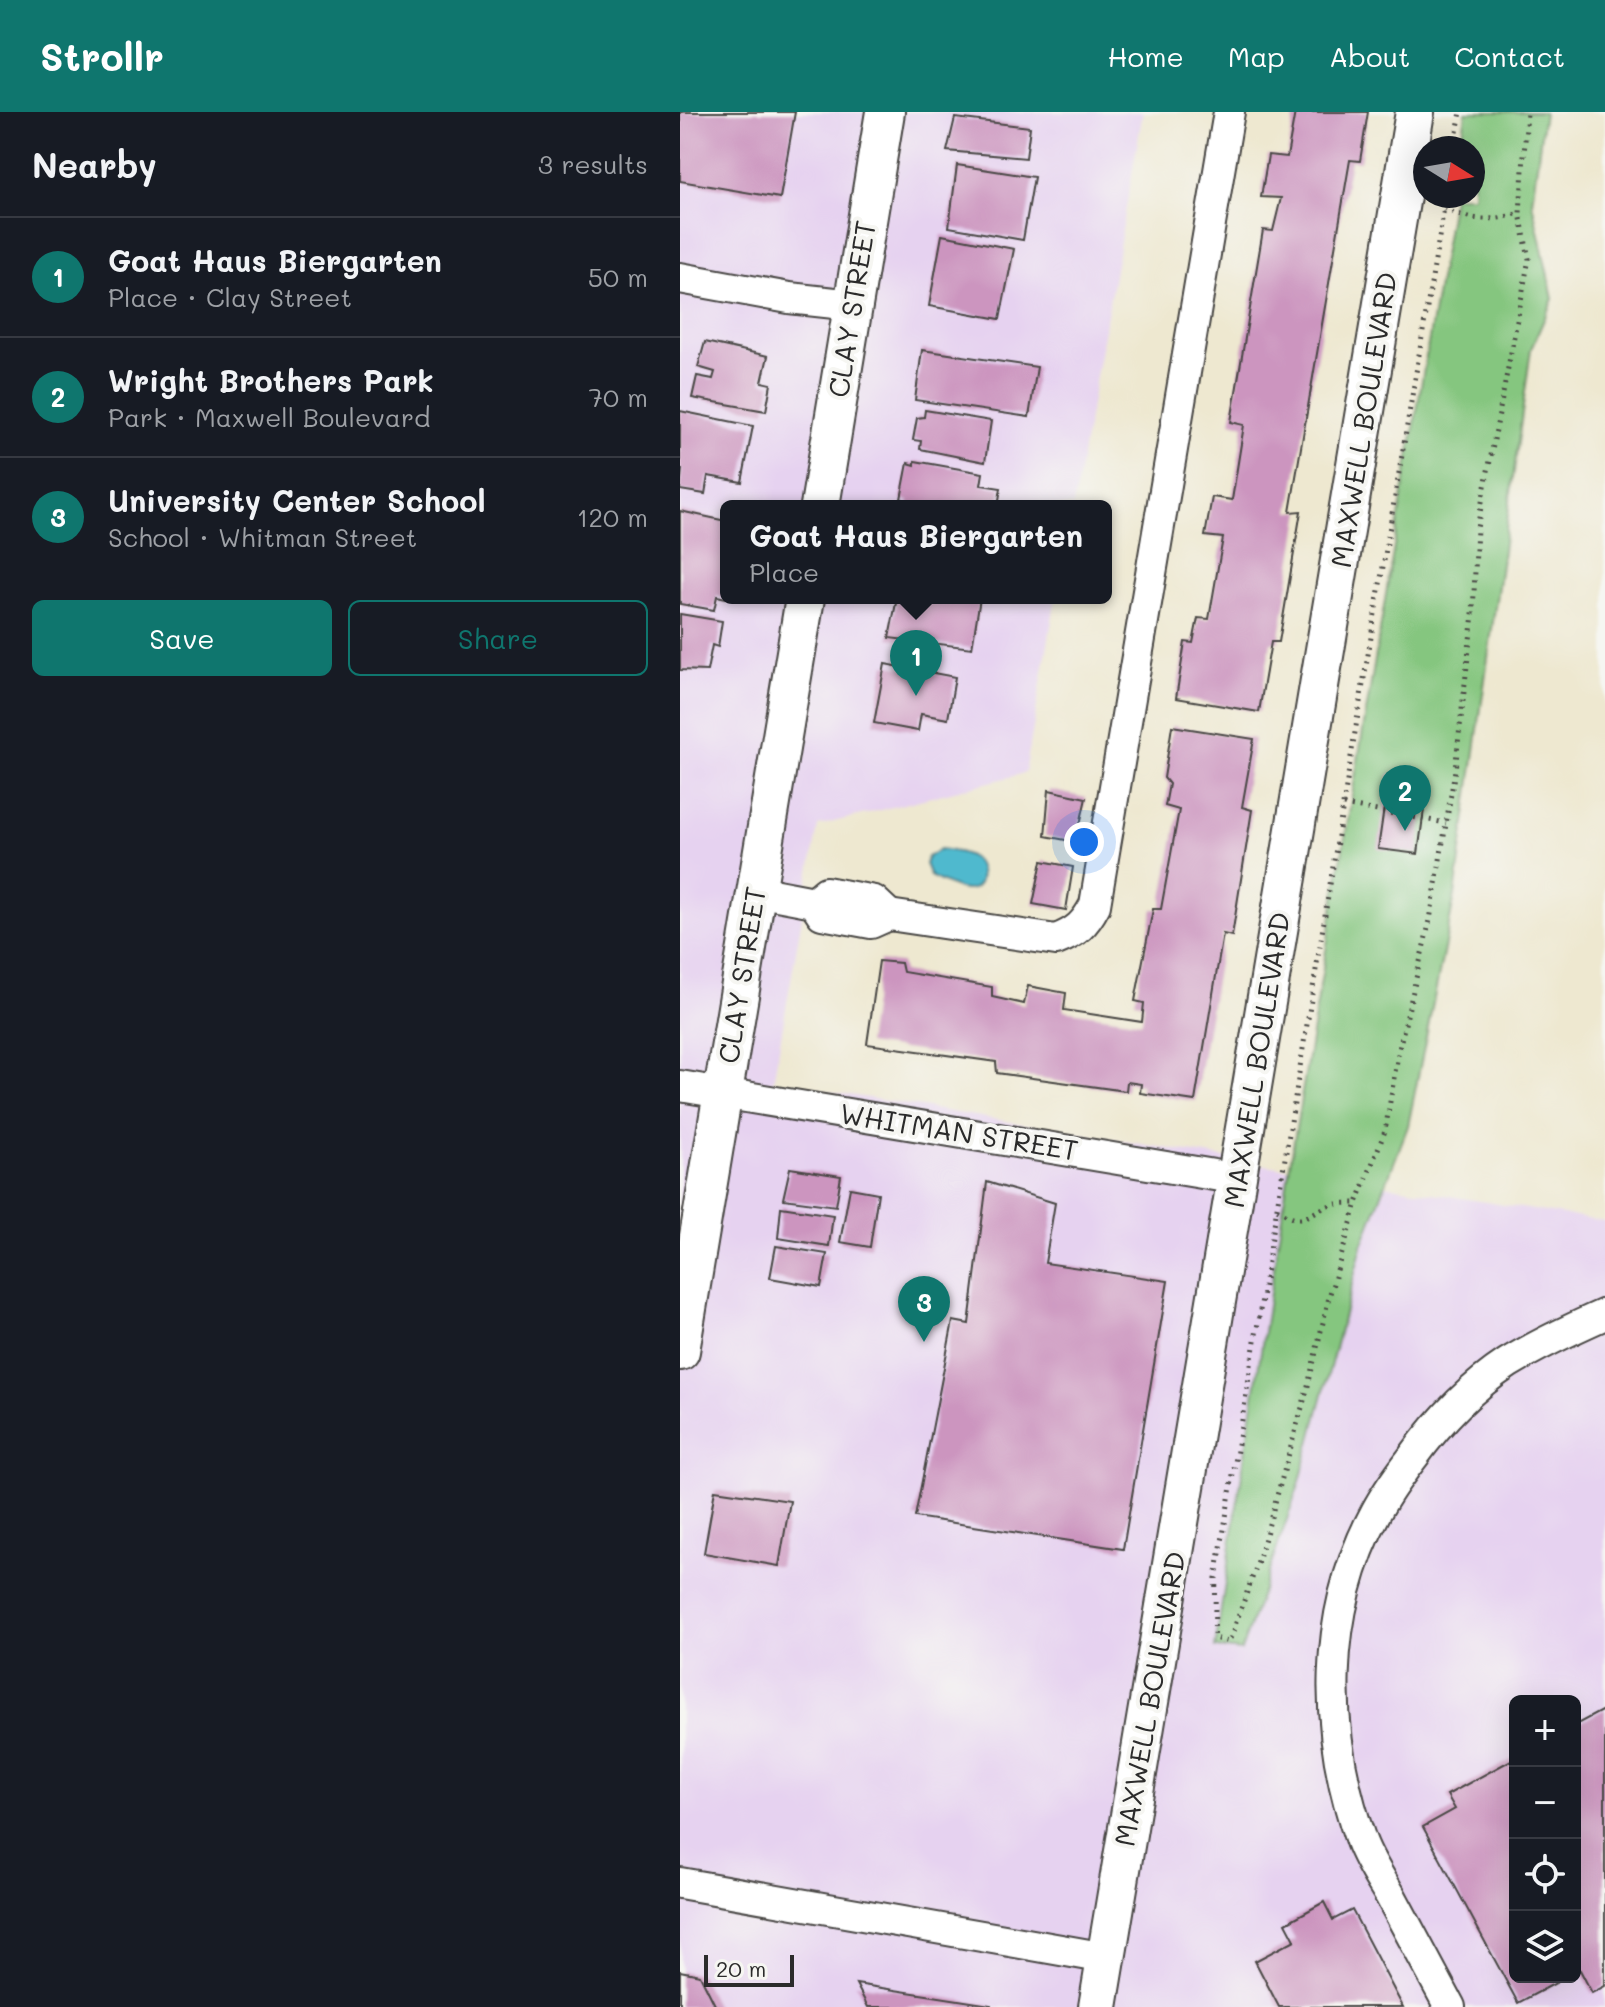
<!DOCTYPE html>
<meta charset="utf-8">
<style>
body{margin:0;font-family:Mali,sans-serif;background:#20242c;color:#f1f3f6}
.controls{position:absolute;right:24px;bottom:24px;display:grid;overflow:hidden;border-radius:12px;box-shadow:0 8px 32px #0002}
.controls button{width:72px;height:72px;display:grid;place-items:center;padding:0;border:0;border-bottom:2px solid #363941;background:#171b24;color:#f1f3f6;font:40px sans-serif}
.compass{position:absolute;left:733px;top:24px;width:72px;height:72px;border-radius:50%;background:#171b24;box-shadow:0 8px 32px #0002;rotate:101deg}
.scale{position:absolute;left:24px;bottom:20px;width:90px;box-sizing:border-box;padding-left:8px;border:4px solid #2b2b2b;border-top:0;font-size:22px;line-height:28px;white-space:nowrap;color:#2b2b2b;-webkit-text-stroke:6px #f6f6f2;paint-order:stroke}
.you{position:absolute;left:404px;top:730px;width:28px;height:28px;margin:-20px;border:6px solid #fff;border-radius:50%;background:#1a73e8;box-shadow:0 0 0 12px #1a73e833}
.badge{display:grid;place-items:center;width:52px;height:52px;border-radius:50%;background:#0f766e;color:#fff;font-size:26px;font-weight:700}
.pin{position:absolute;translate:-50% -66px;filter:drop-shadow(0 2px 4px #0008)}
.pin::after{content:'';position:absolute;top:42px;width:28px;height:24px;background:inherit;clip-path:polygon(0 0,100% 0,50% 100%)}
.popup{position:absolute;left:40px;top:388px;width:392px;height:104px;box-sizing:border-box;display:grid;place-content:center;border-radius:12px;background:#171b24;filter:drop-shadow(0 2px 6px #0005);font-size:26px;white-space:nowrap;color:#9ea1a6}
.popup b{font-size:30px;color:#f1f3f6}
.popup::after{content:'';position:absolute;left:50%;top:100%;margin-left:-16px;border:16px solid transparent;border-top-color:#171b24}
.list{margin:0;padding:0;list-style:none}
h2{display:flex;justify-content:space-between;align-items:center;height:104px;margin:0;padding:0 32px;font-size:34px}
h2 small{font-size:26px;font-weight:400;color:#9ea1a6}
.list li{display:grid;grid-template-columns:52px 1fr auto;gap:24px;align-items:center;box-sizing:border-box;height:120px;padding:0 32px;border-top:2px solid #363941}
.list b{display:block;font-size:30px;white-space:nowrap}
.list p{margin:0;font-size:26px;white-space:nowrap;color:#9ea1a6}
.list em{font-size:26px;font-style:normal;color:#9ea1a6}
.actions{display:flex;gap:16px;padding:24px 32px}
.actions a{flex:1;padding:18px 0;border:2px solid #0f766e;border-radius:12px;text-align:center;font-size:28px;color:#0f766e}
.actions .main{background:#0f766e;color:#fff}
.icon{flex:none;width:44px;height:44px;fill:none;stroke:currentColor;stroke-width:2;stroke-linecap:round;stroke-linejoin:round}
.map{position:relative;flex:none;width:925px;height:1895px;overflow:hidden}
header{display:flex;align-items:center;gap:48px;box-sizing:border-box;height:112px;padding:0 40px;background:#0f766e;color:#fff}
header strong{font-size:38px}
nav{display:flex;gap:44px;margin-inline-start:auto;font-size:28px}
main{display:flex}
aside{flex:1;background:#171b24}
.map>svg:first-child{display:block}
.built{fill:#e6d2f0;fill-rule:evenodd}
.green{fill:#85c67f;stroke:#587855;stroke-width:2}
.water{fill:#50b9ce;stroke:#3e727c;stroke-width:2}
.building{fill:#cc95bf}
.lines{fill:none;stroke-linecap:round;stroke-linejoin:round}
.minor-casing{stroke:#484744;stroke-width:34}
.major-casing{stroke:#484744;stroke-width:42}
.path{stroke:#484744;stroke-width:5;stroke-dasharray:2 6;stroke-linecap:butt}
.minor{stroke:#fff;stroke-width:30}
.major{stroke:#fff;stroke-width:38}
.labels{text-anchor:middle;stroke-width:8;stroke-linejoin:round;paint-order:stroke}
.street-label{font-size:28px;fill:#2b2b2b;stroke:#f6f6f2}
</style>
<header>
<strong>Strollr</strong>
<nav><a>Home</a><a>Map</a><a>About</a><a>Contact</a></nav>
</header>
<main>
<aside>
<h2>Nearby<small>3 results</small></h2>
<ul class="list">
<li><span class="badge">1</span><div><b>Goat Haus Biergarten</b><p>Place · Clay Street</p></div><em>50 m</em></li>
<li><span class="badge">2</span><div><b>Wright Brothers Park</b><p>Park · Maxwell Boulevard</p></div><em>70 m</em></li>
<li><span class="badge">3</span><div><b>University Center School</b><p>School · Whitman Street</p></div><em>120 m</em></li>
</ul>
<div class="actions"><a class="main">Save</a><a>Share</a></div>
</aside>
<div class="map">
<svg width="925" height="1895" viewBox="0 0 925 1895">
<rect width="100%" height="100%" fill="#f6f6f2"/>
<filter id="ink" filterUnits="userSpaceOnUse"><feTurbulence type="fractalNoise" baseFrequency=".0125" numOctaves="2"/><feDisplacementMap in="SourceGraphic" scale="16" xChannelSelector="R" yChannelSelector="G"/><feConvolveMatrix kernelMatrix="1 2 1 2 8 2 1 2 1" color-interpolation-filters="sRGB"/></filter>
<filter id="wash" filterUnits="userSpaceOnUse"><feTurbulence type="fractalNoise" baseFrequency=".006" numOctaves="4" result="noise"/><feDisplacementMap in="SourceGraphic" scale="32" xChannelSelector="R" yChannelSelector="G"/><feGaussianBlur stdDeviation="1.8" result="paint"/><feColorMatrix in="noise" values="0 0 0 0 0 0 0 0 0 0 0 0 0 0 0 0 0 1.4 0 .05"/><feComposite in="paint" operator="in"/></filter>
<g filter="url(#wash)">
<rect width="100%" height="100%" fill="#eee8d0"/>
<path class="built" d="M0,0H463L393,394H46V486H376L345,661L138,714L93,970L925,1110V1895H0ZM835,1589H895V1865H835Z"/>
<path class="green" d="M786,0H864L852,90L873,187L851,237L775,783L728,1014L682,1134L619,1373L561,1539L535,1536L610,1052L773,84H793V36H781Z"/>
<path class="water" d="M260,737C269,738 283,740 291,745C304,753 305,779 286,778C276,778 260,769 250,764L245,752L248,745Z"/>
<g id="blocks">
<g class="building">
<path d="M0,0H115L100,86L0,69Z"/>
<path d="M615,0H688L680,49L670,48L610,400L621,399L599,530H591L579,600L496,586L505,530L513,531L518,506L529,507L543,426L525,424L532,385L552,388L564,313L551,310L583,118L593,119L601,86L581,85L588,43L607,45Z"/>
<path d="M275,6L350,15L346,46L267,39Z"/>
<path d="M277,53L354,65L343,128L269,115Z"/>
<path d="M262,123L334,137L320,207L249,194Z"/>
<path d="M25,230L88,244L82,270L91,272L86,299L12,286L17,264L33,267L35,260L18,255Z"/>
<path d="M242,238L357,255L349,305L235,288Z"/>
<path d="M245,298L311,309L305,350L240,337L241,329L233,328L237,306L244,305Z"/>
<path d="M0,299L73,314L62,370L28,364L25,382L0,378L2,358H0Z"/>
<path d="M235,349L303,361L301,373L321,376L318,394H228L229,389L221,387L228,351L235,353Z"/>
<path d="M0,399L46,409V486L37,484L34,498L0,492Z"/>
<path d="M217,486H300L292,536L209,526Z"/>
<path d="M0,502L42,509L38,535L32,533L27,559L0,558Z"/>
<path d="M205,552L275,565L268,607L241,602L238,619L194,611Z"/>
<path d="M492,614L574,627L562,695L572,698L552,824L543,822L515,989L460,981L461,972L447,970L446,979L317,961L316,950L187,932L199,849L221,851L223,860L312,875V885L344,892L348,874L386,881L384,898L462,910L464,891L455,889L473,797H481L499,698L485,694L489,672L484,666Z"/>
<path d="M709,662L748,667L738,742L698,737Z"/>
<path d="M369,678L406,686L396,730L365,724Z"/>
<path d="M362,749L393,755L386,798L353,792Z"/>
<path d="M110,1056L161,1064L156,1094L103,1087Z"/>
<path d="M307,1070L375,1091L365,1151L488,1169L443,1437L235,1405L273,1209L289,1212Z"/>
<path d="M170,1076L198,1081L190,1135L160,1130Z"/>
<path d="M101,1095L153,1103L149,1134L98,1126Z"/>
<path d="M96,1134L147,1142L141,1175L90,1166Z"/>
<path d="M35,1378L110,1389L99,1454L24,1441Z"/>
<path d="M925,1597V1874L912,1881L900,1858L895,1861V1613Z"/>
<path d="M835,1646V1865H887L838,1891L743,1715L775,1697L767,1683Z"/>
<path d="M644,1790L653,1808L672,1798L723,1895H599L575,1849L615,1828L606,1811Z"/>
<path d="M0,1859L20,1863L36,1895H0Z"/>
<path d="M176,1872L311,1893V1895H188Z"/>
</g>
</g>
</g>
<g filter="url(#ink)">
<use href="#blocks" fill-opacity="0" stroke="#484744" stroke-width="2"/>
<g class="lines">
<defs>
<g id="minor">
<path d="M0,166L109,186L173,193"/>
<path d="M76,779L134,790L142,802L191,811L209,803L194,789L146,780L134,790"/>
<path d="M209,803L376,828C397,820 405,812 415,793L549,0"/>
<path d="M0,974L558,1067"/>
<path d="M0,1771L426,1846"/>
<path d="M770,1895C750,1858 730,1820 710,1783C700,1766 688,1748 681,1729C643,1622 641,1502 696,1400C706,1381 720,1362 733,1345C759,1309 790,1276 828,1251C859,1232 891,1217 925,1202"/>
</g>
<g id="major">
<path d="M140,394L205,0"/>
<path d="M0,1239L125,486"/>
<path d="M418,1895L735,0"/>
</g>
</defs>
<use href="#minor" class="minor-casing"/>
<use href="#major" class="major-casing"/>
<g class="path">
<path d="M774,36L781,0"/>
<path d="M766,84L680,590L536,1466L534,1526L549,1530L579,1447L627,1278L649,1185L677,1091L705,1019L719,937L750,808L775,658L793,502L797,416L849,147L840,101L847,0"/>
<path d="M764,97C794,109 809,110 840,101"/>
<path d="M663,693L766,711"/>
<path d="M597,1097C625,1115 625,1102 651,1093C659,1091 669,1091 677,1091"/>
</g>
<use href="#minor" class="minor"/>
<use href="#major" class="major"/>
</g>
</g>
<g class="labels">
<g class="street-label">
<text transform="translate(172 197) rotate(-81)" y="10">CLAY STREET</text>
<text transform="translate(684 308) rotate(-81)" y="10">MAXWELL BOULEVARD</text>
<text transform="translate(62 863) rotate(-81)" y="10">CLAY STREET</text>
<text transform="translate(577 948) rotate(-81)" y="10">MAXWELL BOULEVARD</text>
<text transform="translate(279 1020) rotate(9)" y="10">WHITMAN STREET</text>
<text transform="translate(470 1587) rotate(-80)" y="10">MAXWELL BOULEVARD</text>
</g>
</g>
</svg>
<div class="controls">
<button>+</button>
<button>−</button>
<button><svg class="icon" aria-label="locate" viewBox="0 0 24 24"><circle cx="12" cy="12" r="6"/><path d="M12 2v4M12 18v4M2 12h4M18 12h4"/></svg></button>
<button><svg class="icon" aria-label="layers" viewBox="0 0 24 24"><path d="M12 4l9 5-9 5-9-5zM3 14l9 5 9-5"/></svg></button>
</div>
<svg class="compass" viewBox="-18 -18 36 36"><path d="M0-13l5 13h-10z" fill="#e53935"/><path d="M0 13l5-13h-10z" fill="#9ea1a6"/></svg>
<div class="scale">20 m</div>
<div class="you"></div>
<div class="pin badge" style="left:236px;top:584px">1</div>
<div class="popup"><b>Goat Haus Biergarten</b>Place</div>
<div class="pin badge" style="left:725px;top:719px">2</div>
<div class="pin badge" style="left:244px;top:1230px">3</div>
</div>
</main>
